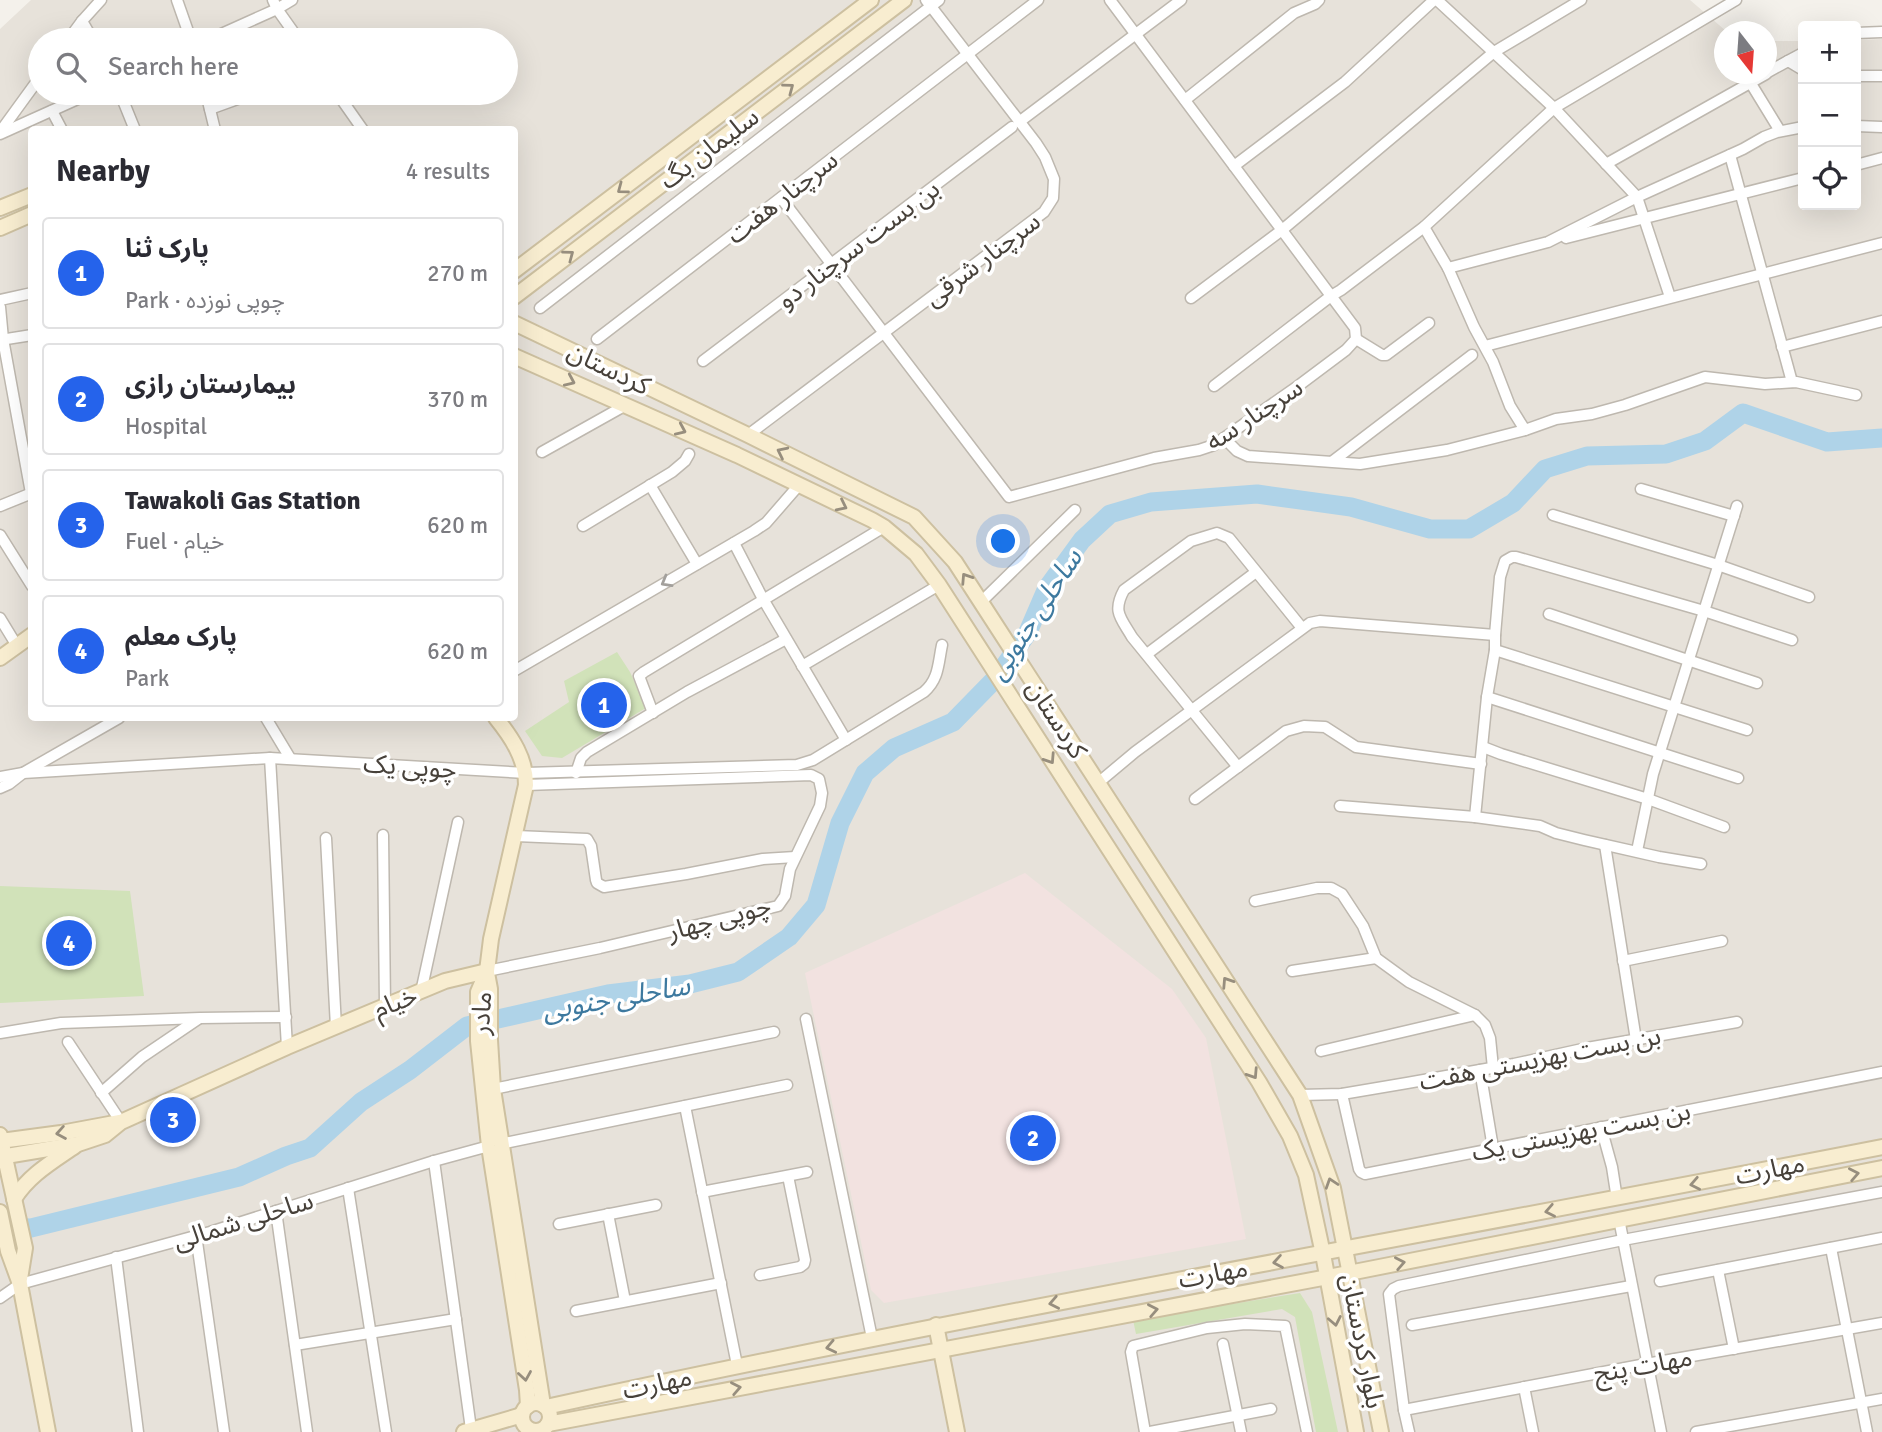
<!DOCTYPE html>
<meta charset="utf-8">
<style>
body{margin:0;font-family:Signika,"Noto Sans Arabic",sans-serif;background:#f7f7f7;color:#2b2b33}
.controls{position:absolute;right:21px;top:21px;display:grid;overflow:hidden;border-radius:7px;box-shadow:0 7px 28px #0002}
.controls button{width:63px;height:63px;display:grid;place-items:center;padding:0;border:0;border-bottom:2px solid #e1e1e2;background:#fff;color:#2b2b33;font:35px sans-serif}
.compass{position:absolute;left:1714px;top:21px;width:63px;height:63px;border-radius:50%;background:#fff;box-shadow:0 7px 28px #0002;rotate:163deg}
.you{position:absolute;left:1004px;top:542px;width:24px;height:24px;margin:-18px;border:5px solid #fff;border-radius:50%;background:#1a73e8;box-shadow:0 0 0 10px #1a73e833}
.badge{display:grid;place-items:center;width:46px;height:46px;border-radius:50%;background:#2563eb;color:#fff;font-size:23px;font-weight:700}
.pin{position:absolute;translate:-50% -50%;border:4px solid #fff;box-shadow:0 2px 7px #0006}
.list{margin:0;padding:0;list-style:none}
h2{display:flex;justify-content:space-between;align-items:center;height:91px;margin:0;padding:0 28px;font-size:30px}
h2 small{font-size:23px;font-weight:400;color:#7c7c81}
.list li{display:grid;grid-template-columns:46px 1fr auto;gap:21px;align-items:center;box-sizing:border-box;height:112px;margin:0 14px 14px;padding:0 14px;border:2px solid #e1e1e2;border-radius:7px}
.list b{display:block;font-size:26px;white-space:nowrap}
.list p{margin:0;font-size:23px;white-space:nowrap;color:#7c7c81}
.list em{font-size:23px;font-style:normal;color:#7c7c81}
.icon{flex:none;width:38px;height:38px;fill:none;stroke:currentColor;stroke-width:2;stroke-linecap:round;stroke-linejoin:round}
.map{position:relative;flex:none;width:1882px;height:1432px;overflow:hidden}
.search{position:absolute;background:#fff;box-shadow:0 7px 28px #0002;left:28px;top:28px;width:490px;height:77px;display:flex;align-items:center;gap:18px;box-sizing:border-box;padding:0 24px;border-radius:38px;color:#7c7c81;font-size:26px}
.panel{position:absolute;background:#fff;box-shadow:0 7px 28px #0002;left:28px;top:126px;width:490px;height:595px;border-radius:7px}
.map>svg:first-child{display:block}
.residential{fill:#e7e2da;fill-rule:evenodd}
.medical{fill:#f2e2e0}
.green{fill:#d1e2b9}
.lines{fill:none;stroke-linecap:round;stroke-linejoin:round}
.river{stroke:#afd3e8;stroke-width:19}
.street-casing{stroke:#beb8af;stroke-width:13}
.secondary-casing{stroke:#cdc0a0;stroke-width:18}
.street{stroke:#fff;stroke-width:10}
.secondary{stroke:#f8edd0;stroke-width:14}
.oneway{stroke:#978e7e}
.oneway2{stroke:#a3a09c}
.labels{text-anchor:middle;stroke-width:7;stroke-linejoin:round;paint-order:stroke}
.street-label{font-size:26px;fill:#47413a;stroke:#fff}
.water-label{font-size:28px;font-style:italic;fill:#3d799f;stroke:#fff}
</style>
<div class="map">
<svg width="1882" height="1432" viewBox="0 0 1882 1432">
<rect width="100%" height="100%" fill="#f4f1eb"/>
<path class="residential" d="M31,0H1690L1726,31L1724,32V74H1766L1767,41H1803V205H1856V40L1882,39V1432H0V29ZM40,40H506V93H40ZM32,130H514V718H32Z"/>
<path class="medical" d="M1025,873L1172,989L1206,1038L1246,1239L884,1303L871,1290L805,973Z"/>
<g class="green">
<path d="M617,652L630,672L646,708L562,758L542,756L525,731L569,702L564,681Z"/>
<path d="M0,886L130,891L144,996L0,1003Z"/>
<path d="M1300,1293L1312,1312L1338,1432H1316L1295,1317L1282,1309L1136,1334L1133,1320Z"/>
</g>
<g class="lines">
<path class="river" d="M0,1227L31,1228L239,1177L286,1156L310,1148L361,1102L410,1070L467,1026L608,994L690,984L738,972L789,937L816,905L840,823L865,773L894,748L953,722L997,677L1028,632L1047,588L1082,540L1110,514L1151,502L1257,494L1351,507L1430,529H1469L1513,503L1545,469L1587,456L1666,454L1705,441L1743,413L1827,442L1882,438"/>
<defs>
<g id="street">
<path d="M177,0L191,40"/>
<path d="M273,0L277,9L299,40"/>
<path d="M1437,0L1554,108L1637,197L1670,297"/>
<path d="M82,21L93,40"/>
<path d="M1856,33L1882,32"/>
<path d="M68,40L82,21L101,0"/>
<path d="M208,40L277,9L292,0"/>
<path d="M1788,61L1803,53"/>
<path d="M1766,73L1788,61L1803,70"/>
<path d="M1856,76H1882"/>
<path d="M1750,82L1780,131"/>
<path d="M120,93L135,130"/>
<path d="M206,93L215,130"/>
<path d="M337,93L363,130"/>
<path d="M1185,100L1294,13L1315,4L1319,0"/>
<path d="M210,109L254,93"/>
<path d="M52,111L62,130"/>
<path d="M1019,122L1181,0"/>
<path d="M1856,126L1882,127"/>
<path d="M0,132L40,77"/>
<path d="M0,134L91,93"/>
<path d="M1730,155L1792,382"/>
<path d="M1606,164L1766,74"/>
<path d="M1856,165L1882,158"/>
<path d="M1234,166L1345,82L1434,0"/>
<path d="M781,198L1009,497L1154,458L1199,450L1214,445L1298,386L1346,350L1356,339L1355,328L1110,0"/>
<path d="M1424,227L1448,268L1474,327L1493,362L1510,406L1525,430L1556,419L1592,414L1625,405L1705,377L1765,384L1796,382L1856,395"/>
<path d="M1566,238L1803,178"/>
<path d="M1448,268L1548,242L1637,197L1743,149L1764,137L1777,132L1803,127"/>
<path d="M1191,298L1282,230L1494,52L1581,0"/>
<path d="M0,300L32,293"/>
<path d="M0,307L3,339L31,493"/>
<path d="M540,308L939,0"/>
<path d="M597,339L1038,0"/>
<path d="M1356,339L1382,355H1386L1429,323"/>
<path d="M0,340L32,335"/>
<path d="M1485,346L1882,243"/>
<path d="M1782,347L1882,321"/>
<path d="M703,361L1012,127"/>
<path d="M1214,386L1331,296L1341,290L1424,227L1554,108L1736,0"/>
<path d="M748,435L1044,212L1053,198L1054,179L1045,157L1036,143L926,0"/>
<path d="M1224,438L1237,451L1248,456L1360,464L1447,450L1525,430"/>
<path d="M542,452L626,405"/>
<path d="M1333,461L1472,355"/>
<path d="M650,485L697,564"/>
<path d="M1641,489L1734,516"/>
<path d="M0,506L32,493"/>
<path d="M1553,515L1718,565L1809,597"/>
<path d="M583,526L672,472L685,461L689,454"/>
<path d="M0,535L32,586"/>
<path d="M734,543L763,599L846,740"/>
<path d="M981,602L1075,510"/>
<path d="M1549,614L1757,683"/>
<path d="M0,618L17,646"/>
<path d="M1495,650L1747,730"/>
<path d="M1147,654L1256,572"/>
<path d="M802,666L939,585"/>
<path d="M514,671L754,531L766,523L799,485"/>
<path d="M1487,697L1738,778"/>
<path d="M653,713L639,676L644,672L884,527"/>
<path d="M266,718L290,758"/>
<path d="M1483,747L1501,754L1648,799L1724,827"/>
<path d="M270,758L287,1047"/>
<path d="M1238,767L1132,637C1121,618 1112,612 1124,590L1191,541L1217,533L1229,538L1302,628"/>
<path d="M576,773L581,758L587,752L687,692L786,639"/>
<path d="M0,777L23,773L270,758L526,773L797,765L813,760L924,692C939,679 938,664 942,645"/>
<path d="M1098,783L1135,752L1310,623L1320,621L1495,635"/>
<path d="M0,788L9,784L23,773L119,718"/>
<path d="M1195,799L1286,731L1304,726L1325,727L1356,747L1481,764"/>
<path d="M1340,806L1475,817L1540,826L1556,833L1584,840L1659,857L1701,864"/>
<path d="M1475,817L1487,697L1495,650V635L1500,577L1505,561L1512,557H1516L1704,611L1792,640"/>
<path d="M383,835L385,1006"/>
<path d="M516,836L587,839L591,846L596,880L597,883L604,887L686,874L763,859L795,857"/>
<path d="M326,838L336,1027"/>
<path d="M1605,845L1636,1040"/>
<path d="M1637,851L1653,774L1737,506"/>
<path d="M1255,901L1317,888H1331L1342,894L1363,926L1376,958L1409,982L1475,1015L1485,1025L1490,1038L1493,1068"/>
<path d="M1623,961L1722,941"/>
<path d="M487,971L600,948L778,906L785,896L790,869L820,806L822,793L819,779L811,775L526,785"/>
<path d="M1292,971L1376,958"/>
<path d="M421,992L458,822"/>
<path d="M806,1019L872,1338"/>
<path d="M0,1033L61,1023L200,1018L286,1017"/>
<path d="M68,1042L121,1122"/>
<path d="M1321,1051L1475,1015"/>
<path d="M1480,1070L1493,1148"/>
<path d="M493,1089L774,1032"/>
<path d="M101,1093L142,1057L198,1019"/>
<path d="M1342,1094L1359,1169L1361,1172L1365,1174L1882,1072"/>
<path d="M1300,1095L1342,1094L1407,1083L1514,1064L1587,1048L1737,1022"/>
<path d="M685,1106L737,1365"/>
<path d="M1601,1127L1612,1167L1617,1199"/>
<path d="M500,1144L787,1085"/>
<path d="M434,1161L471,1429"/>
<path d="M348,1188L386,1432"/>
<path d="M702,1192L807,1172"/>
<path d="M276,1211L307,1432"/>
<path d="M608,1214L625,1301"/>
<path d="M1619,1219L1661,1432"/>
<path d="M559,1224L656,1205"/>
<path d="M196,1235L224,1432"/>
<path d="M1831,1248L1867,1432"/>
<path d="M116,1257L138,1432"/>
<path d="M1718,1270L1734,1349"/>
<path d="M760,1275L800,1267L804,1264L805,1260L788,1176"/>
<path d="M1660,1281L1882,1238"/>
<path d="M0,1298L20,1284L210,1232L434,1161L489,1146"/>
<path d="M576,1311L721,1283"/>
<path d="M1412,1325L1631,1286"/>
<path d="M1223,1344L1241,1432"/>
<path d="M295,1345L456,1319"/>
<path d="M1524,1387L1533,1432"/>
<path d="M1404,1410L1646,1364L1882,1323"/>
<path d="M1145,1432L1131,1352L1133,1346L1207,1328L1245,1324L1285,1326L1307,1432"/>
<path d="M1150,1432L1271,1409"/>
<path d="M1409,1432L1404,1410L1389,1294L1393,1289L1399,1286L1623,1240L1882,1192"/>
<path d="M1696,1432L1882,1399"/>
</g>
<g id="secondary">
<path d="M0,208L32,195"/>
<path d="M0,228L32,214"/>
<path d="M514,271L871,0"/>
<path d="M514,297L904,0"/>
<path d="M514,323L748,435L914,517L955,562L1300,1095L1333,1188L1381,1432"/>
<path d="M514,356L737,455L872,520L884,527L916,554L939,585L1259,1082L1290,1136L1306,1175L1323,1254L1356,1432"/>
<path d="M0,658L32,635"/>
<path d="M496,718C512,738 526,759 526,785L491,939L487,971L478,992V1041L489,1146L527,1390L528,1406"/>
<path d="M487,973L490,989V1040L493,1089L543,1405"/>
<path d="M0,1135L25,1248L20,1279"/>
<path d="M0,1141L61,1133L120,1122"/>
<path d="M0,1157L78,1144L105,1135L121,1122L287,1047L385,1006L445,981L487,971"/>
<path d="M14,1199C29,1175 52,1162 75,1146"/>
<path d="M0,1212L8,1251L20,1284L48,1432"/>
<path d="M936,1325L957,1432"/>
<circle cx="536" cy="1417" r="14"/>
<path d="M546,1407C989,1310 1437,1234 1882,1147"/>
<path d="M548,1424L1349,1273L1882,1168"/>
<path d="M464,1432L522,1415"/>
</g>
</defs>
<use href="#street" class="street-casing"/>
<use href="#secondary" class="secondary-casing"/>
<use href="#street" class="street"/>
<use href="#secondary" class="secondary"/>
</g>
<defs><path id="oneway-chevron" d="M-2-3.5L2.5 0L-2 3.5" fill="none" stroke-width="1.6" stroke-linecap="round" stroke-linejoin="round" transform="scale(1.75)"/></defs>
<g class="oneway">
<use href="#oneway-chevron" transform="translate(789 88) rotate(-37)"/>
<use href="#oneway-chevron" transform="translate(622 189) rotate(143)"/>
<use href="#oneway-chevron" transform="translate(569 255) rotate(-37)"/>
<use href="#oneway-chevron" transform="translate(570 381) rotate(24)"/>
<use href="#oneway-chevron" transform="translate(681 430) rotate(24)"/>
<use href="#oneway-chevron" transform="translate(782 452) rotate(-154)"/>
<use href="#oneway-chevron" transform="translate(842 506) rotate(26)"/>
<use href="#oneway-chevron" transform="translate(966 578) rotate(-123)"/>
<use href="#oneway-chevron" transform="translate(1050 759) rotate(57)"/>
<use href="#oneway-chevron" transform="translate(1227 982) rotate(-123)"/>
<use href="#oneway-chevron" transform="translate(1253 1074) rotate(57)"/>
<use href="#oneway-chevron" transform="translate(61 1133) rotate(170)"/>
<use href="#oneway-chevron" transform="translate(1854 1174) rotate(-11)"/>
<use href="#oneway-chevron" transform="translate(1331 1183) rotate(-108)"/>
<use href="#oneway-chevron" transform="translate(1695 1184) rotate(169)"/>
<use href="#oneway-chevron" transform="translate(1550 1211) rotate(169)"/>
<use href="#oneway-chevron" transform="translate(1278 1262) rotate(170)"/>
<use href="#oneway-chevron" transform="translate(1400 1263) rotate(-11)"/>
<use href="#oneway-chevron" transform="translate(1054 1303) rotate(169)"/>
<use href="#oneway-chevron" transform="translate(1153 1310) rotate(-11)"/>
<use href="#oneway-chevron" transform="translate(1335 1321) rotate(79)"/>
<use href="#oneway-chevron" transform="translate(831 1347) rotate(168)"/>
<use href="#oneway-chevron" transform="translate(525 1376) rotate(81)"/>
<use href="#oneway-chevron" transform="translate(736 1388) rotate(-11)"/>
</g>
<use class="oneway2" href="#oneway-chevron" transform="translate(666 582) rotate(150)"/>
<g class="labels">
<g class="street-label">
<text transform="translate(709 148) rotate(-37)" y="9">سلیمان بگ</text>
<text transform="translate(782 197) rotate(-38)" y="9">سرچنار هفت</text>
<text transform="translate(858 244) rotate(-37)" y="9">بن بست سرچنار دو</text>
<text transform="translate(982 259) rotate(-37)" y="9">سرچنار شرقی</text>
<text transform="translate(609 368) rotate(26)" y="9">کردستان</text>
<text transform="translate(1254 414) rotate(-33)" y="9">سرچنار سه</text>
<text transform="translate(1057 719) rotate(57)" y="9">کردستان</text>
<text transform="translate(410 766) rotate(4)" y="9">چوپی یک</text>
<text transform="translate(719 918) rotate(-15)" y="9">چوپی چهار</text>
<text transform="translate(395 1002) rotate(-22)" y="9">خیام</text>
<text transform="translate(481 1013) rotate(-86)" y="9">مادر</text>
<text transform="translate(1540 1058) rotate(-11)" y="9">بن بست بهزیستی هفت</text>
<text transform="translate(1581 1131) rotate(-11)" y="9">بن بست بهزیستی یک</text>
<text transform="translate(1770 1169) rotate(-11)" y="9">مهارت</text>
<text transform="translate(243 1220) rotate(-17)" y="9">ساحلی شمالی</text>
<text transform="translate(1213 1273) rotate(-10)" y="9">مهارت</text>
<text transform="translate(1363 1341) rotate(79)" y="9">بلوار کردستان</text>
<text transform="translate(1643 1365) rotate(-10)" y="9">مهات پنج</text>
<text transform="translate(657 1383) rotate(-12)" y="9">مهارت</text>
</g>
<g class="water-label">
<text transform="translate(1034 614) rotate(-57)" y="10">ساحلی جنوبی</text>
<text transform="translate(616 997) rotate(-10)" y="10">ساحلی جنوبی</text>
</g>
</g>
</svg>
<div class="controls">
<button>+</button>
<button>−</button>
<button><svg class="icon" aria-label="locate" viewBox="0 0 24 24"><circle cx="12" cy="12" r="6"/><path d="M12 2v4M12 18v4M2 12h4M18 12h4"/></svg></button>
</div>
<svg class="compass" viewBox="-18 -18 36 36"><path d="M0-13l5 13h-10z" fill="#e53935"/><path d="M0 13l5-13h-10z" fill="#7c7c81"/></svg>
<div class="you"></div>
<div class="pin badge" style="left:604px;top:705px">1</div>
<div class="pin badge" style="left:1033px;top:1138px">2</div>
<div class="pin badge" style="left:173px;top:1120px">3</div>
<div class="pin badge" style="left:69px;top:943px">4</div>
<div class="search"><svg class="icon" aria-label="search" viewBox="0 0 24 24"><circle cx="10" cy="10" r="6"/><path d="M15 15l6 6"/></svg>Search here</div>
<section class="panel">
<h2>Nearby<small>4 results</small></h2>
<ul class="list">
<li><span class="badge">1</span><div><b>پارک ثنا</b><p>Park · چوپی نوزده</p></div><em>270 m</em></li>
<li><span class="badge">2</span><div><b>بیمارستان رازی</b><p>Hospital</p></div><em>370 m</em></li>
<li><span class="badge">3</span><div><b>Tawakoli Gas Station</b><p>Fuel · خیام</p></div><em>620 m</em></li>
<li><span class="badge">4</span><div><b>پارک معلم</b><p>Park</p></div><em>620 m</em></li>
</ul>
</section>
</div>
